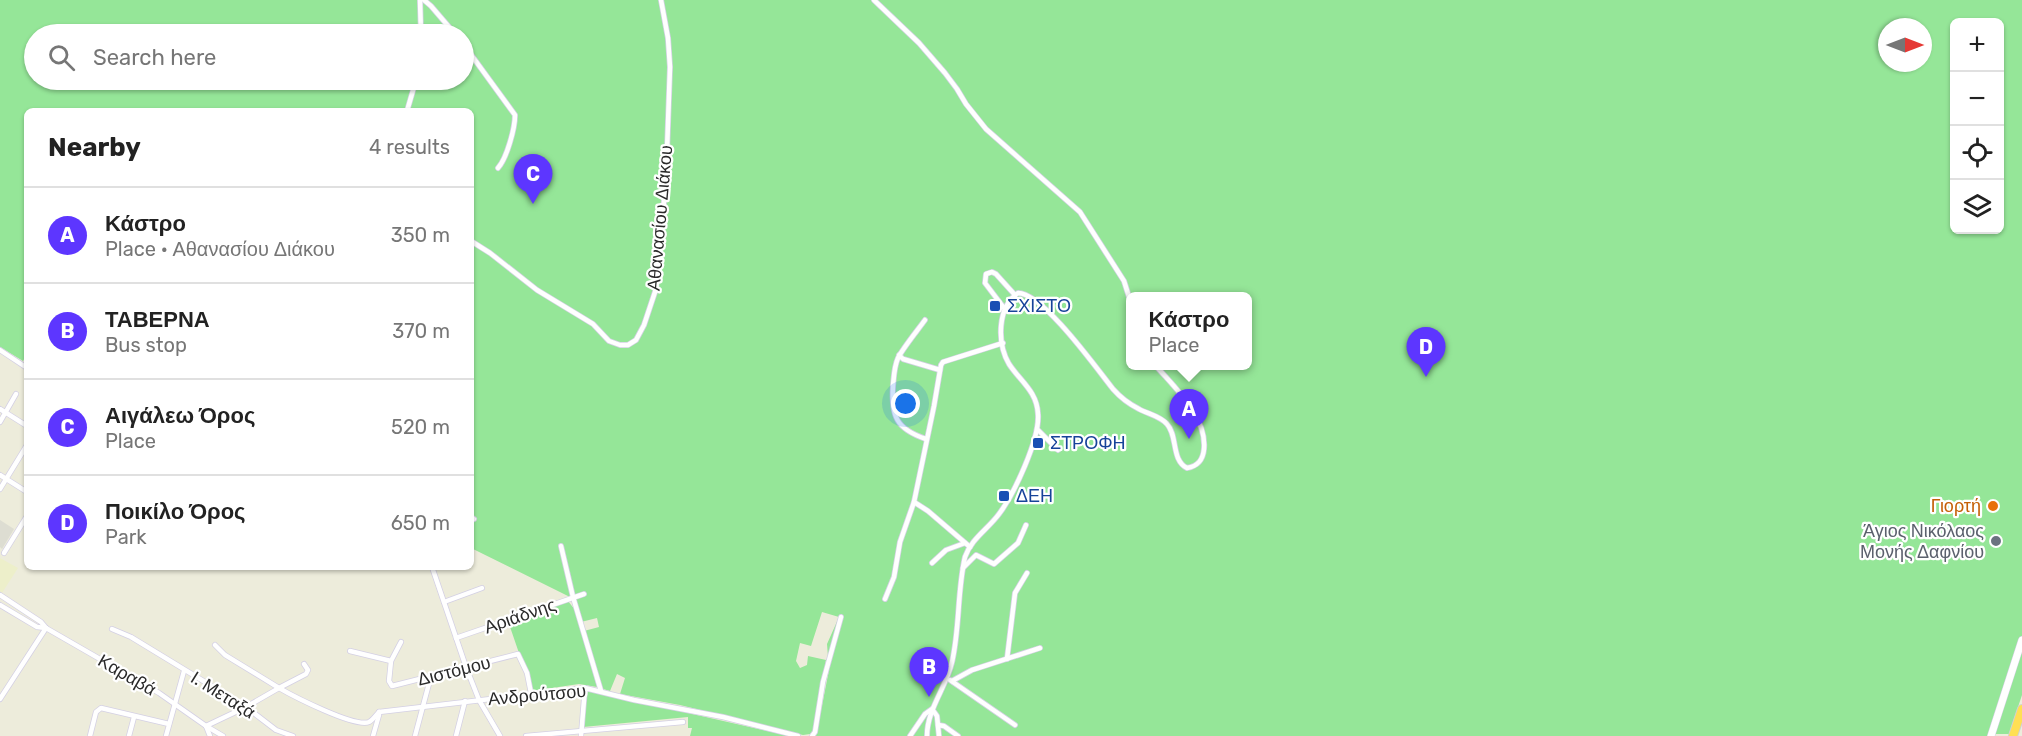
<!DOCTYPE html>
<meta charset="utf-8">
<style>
body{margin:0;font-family:Rubik,sans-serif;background:#f6f6f6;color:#222}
.controls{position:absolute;right:18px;top:18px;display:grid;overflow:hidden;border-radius:9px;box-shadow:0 2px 4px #0004}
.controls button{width:54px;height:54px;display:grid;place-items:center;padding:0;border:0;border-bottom:2px solid #e0e0e0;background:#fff;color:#222;font:30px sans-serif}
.compass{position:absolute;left:1878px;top:18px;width:54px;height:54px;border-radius:50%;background:#fff;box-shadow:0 2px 4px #0004;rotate:90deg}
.you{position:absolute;left:906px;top:404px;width:21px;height:21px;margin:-15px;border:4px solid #fff;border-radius:50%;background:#1a73e8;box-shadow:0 0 0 9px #1a73e833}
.badge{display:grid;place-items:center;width:39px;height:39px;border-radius:50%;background:#5d36ff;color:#fff;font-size:20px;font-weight:700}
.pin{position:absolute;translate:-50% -50px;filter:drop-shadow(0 2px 3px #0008)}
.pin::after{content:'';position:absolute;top:32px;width:21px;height:18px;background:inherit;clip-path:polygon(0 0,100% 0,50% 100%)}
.popup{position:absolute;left:1126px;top:292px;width:126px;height:78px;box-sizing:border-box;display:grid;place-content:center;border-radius:9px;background:#fff;filter:drop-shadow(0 2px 4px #0005);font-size:20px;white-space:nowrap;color:#767676}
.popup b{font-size:22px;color:#222}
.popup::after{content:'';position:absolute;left:50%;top:100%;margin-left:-12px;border:12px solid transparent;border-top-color:#fff}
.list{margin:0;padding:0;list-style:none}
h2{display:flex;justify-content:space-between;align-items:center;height:78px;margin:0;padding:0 24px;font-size:26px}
h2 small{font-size:20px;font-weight:400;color:#767676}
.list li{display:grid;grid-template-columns:39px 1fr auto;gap:18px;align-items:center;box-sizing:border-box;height:96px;padding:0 24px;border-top:2px solid #e0e0e0}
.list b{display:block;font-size:22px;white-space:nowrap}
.list p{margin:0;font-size:20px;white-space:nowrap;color:#767676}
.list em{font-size:20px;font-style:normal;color:#767676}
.icon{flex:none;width:33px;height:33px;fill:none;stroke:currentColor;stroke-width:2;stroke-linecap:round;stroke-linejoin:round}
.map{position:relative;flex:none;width:2022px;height:736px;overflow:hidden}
.search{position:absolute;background:#fff;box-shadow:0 2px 4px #0004;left:24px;top:24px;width:450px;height:66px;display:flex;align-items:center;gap:15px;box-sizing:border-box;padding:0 21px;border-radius:33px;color:#767676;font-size:22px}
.panel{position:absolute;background:#fff;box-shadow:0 2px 4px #0004;left:24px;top:108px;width:450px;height:462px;border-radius:9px}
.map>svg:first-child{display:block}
.education{fill:#edefca}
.green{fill:#95e698;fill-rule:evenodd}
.plaza{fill:#ddddd2}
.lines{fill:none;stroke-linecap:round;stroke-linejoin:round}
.street-casing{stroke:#d4d0e4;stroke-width:6}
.secondary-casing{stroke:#d4d0e4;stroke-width:8}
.highway-casing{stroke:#d0d0d0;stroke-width:10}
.street{stroke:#fff;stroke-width:4.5}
.secondary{stroke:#fff;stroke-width:7}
.highway{stroke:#ffdf54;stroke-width:8}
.transit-dot{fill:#1a4fb4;stroke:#fff;stroke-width:2}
.food-dot{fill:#e8710a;stroke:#fff;stroke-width:2}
.worship-dot{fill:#6b7280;stroke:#fff;stroke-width:2}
.labels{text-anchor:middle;stroke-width:4.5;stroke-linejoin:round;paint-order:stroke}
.street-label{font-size:18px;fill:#2a2a2a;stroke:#fff}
.transit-label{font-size:18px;fill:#164399;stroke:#fff;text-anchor:start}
.food-label{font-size:18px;fill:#c56008;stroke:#fff;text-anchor:end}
.worship-label{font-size:18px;fill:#5b616d;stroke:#fff;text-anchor:end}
</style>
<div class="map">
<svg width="2022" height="736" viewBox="0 0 2022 736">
<rect width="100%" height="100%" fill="#edecdb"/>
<path class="education" d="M0,558L18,568L2,593L0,592Z"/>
<g class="green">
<path d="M0,0H2022V695L2009,734H1992L1991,736H816L829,670L827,644L839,617L822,612L811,646L800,643L796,661L800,668L807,665L808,656L826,660L813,730L810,734L803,735L680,705L620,694L625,678L617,674L610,691L603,689L584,631L599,627L597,618L581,622L574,599L471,548V111H27V354L23,361L0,347ZM1954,22H2000V230H1954ZM1887,27H1923V63H1887ZM34,34H464V80H34ZM1130,296H1248V366H1130Z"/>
<path d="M568,601L575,610L597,687L579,684L532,691L508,621Z"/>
<path d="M587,690L789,736H690L692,728H688V717L583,727Z"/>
</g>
<path class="plaza" d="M0,520L14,529L2,549L0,547Z"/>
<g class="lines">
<defs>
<g id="street">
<path d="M420,0L421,34"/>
<path d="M424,0L431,6L455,34"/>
<path d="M874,0L919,43L945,73L957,89L966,104L986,129L1080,212L1124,281L1130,300"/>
<path d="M464,45L515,115C515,128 507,158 498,168"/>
<path d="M407,111L416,80"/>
<path d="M471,241L490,253L537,290L593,324L609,341L620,345H628L636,340L644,325L656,289L666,179L670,67L668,38L661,0"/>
<path d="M1004,308L985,283L986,274L992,272L996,274L1015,295"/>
<path d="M925,320C917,331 903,348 898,358C894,367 894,376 893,386C891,416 896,429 926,439"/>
<path d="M0,350L27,368"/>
<path d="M899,355L903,359L940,370"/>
<path d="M0,409L27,426"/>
<path d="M0,422L16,394"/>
<path d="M1038,430L1058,450"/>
<path d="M0,475L27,492"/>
<path d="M0,489L27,445"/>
<path d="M471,517L474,519"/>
<path d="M561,546L573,597L601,691"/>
<path d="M970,547L928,511L914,502L934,406L941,365L943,362L1003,343"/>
<path d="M4,553L27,516"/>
<path d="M932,563L946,550L965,543"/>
<path d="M432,567L466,667L479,700L500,736"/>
<path d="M963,568L976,555L994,564L1018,543L1026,525"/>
<path d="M0,595L41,622L46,628L159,693L206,726L223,736"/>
<path d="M885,599L894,577L900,542L914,502"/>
<path d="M444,602L482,588"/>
<path d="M0,605L37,627L46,628"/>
<path d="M112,629L131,637L246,707L276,730L293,736"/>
<path d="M456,638L584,594"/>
<path d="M401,642L391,661L389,681L392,686L518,654L527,673L531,693"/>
<path d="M215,645L225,655L279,688L306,674L308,670L304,664"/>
<path d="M350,651L391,661"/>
<path d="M1007,659L1015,593L1027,573"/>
<path d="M950,680L1015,725"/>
<path d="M952,681L972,670L1040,648"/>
<path d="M0,699L46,628"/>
<path d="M379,712L585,688L634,700L723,717L798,736"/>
<path d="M938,725L944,726L958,736"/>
<path d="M206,726L246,707L279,688C293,696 355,728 369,722C373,720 376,715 379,712"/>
<path d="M206,726L210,736"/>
<path d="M90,736L96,712L101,708L169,724"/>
<path d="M129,736L134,717"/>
<path d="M166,736L184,671"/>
<path d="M373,736L379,715"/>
<path d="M415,736L431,676"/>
<path d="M456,736L465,701"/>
<path d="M526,736L683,722"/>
<path d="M581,736L585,688"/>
<path d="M812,736L815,732L823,682L841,617"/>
<path d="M910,736L925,714L932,709L937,716L939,736"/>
<path d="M927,736C927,709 946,688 952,662C960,628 957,592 965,557C971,539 988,529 999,514C1014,494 1040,439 1038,414C1037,391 1020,381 1009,364C997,343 997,307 1018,293C1043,293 1097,369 1113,389C1120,397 1129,404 1139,409C1148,414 1160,416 1167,424C1178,436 1171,460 1187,468C1198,466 1203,460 1204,449C1207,417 1175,388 1156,366"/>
</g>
<path id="secondary" d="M1991,736L2022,640"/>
<path id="highway" d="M2013,736L2022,709"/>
</defs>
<use href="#street" class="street-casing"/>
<use href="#secondary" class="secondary-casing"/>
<use href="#highway" class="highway-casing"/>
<use href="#street" class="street"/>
<use href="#secondary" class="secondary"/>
<use href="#highway" class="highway"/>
</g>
<g class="transit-dot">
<rect x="989" y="300" width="12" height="12" rx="3"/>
<rect x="1032" y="437" width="12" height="12" rx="3"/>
<rect x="998" y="490" width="12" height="12" rx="3"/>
</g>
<circle class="food-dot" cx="1993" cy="506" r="6"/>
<circle class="worship-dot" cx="1996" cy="541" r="6"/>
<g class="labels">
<g class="street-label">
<text transform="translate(660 218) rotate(-85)" y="6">Αθανασίου Διάκου</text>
<text transform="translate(520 616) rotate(-19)" y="6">Αριάδνης</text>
<text transform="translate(454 671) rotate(-14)" y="6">Διστόμου</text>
<text transform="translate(127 675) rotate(30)" y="6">Καραβά</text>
<text transform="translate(223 695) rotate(32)" y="6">Ι. Μεταξά</text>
<text transform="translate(537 695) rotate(-5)" y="6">Ανδρούτσου</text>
</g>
<g class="transit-label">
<text x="1007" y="312">ΣΧΙΣΤΟ</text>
<text x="1050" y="449">ΣΤΡΟΦΗ</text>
<text x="1016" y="502">ΔΕΗ</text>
</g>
<g class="food-label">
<text x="1981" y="512">Γιορτή</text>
</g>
<g class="worship-label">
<text x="1984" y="537">Άγιος Νικόλαος<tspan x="1984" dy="21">Μονής Δαφνίου</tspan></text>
</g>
</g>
</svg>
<div class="controls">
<button>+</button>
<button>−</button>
<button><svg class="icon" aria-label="locate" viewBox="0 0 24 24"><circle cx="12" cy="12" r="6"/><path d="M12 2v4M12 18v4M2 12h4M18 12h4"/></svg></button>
<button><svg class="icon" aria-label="layers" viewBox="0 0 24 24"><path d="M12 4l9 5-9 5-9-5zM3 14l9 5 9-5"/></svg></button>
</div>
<svg class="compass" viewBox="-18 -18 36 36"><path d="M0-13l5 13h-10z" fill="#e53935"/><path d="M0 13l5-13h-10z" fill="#767676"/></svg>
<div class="you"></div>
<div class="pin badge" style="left:1189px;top:439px">A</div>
<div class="popup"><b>Κάστρο</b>Place</div>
<div class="pin badge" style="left:929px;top:697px">B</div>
<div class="pin badge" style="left:533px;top:204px">C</div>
<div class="pin badge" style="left:1426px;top:377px">D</div>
<div class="search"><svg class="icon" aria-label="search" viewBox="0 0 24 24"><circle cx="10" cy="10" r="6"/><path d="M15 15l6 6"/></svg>Search here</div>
<section class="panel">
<h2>Nearby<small>4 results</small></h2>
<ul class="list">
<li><span class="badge">A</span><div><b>Κάστρο</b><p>Place · Αθανασίου Διάκου</p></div><em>350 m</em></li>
<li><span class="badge">B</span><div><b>ΤΑΒΕΡΝΑ</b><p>Bus stop</p></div><em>370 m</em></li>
<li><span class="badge">C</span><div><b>Αιγάλεω Όρος</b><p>Place</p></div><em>520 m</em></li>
<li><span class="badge">D</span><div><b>Ποικίλο Όρος</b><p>Park</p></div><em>650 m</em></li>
</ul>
</section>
</div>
